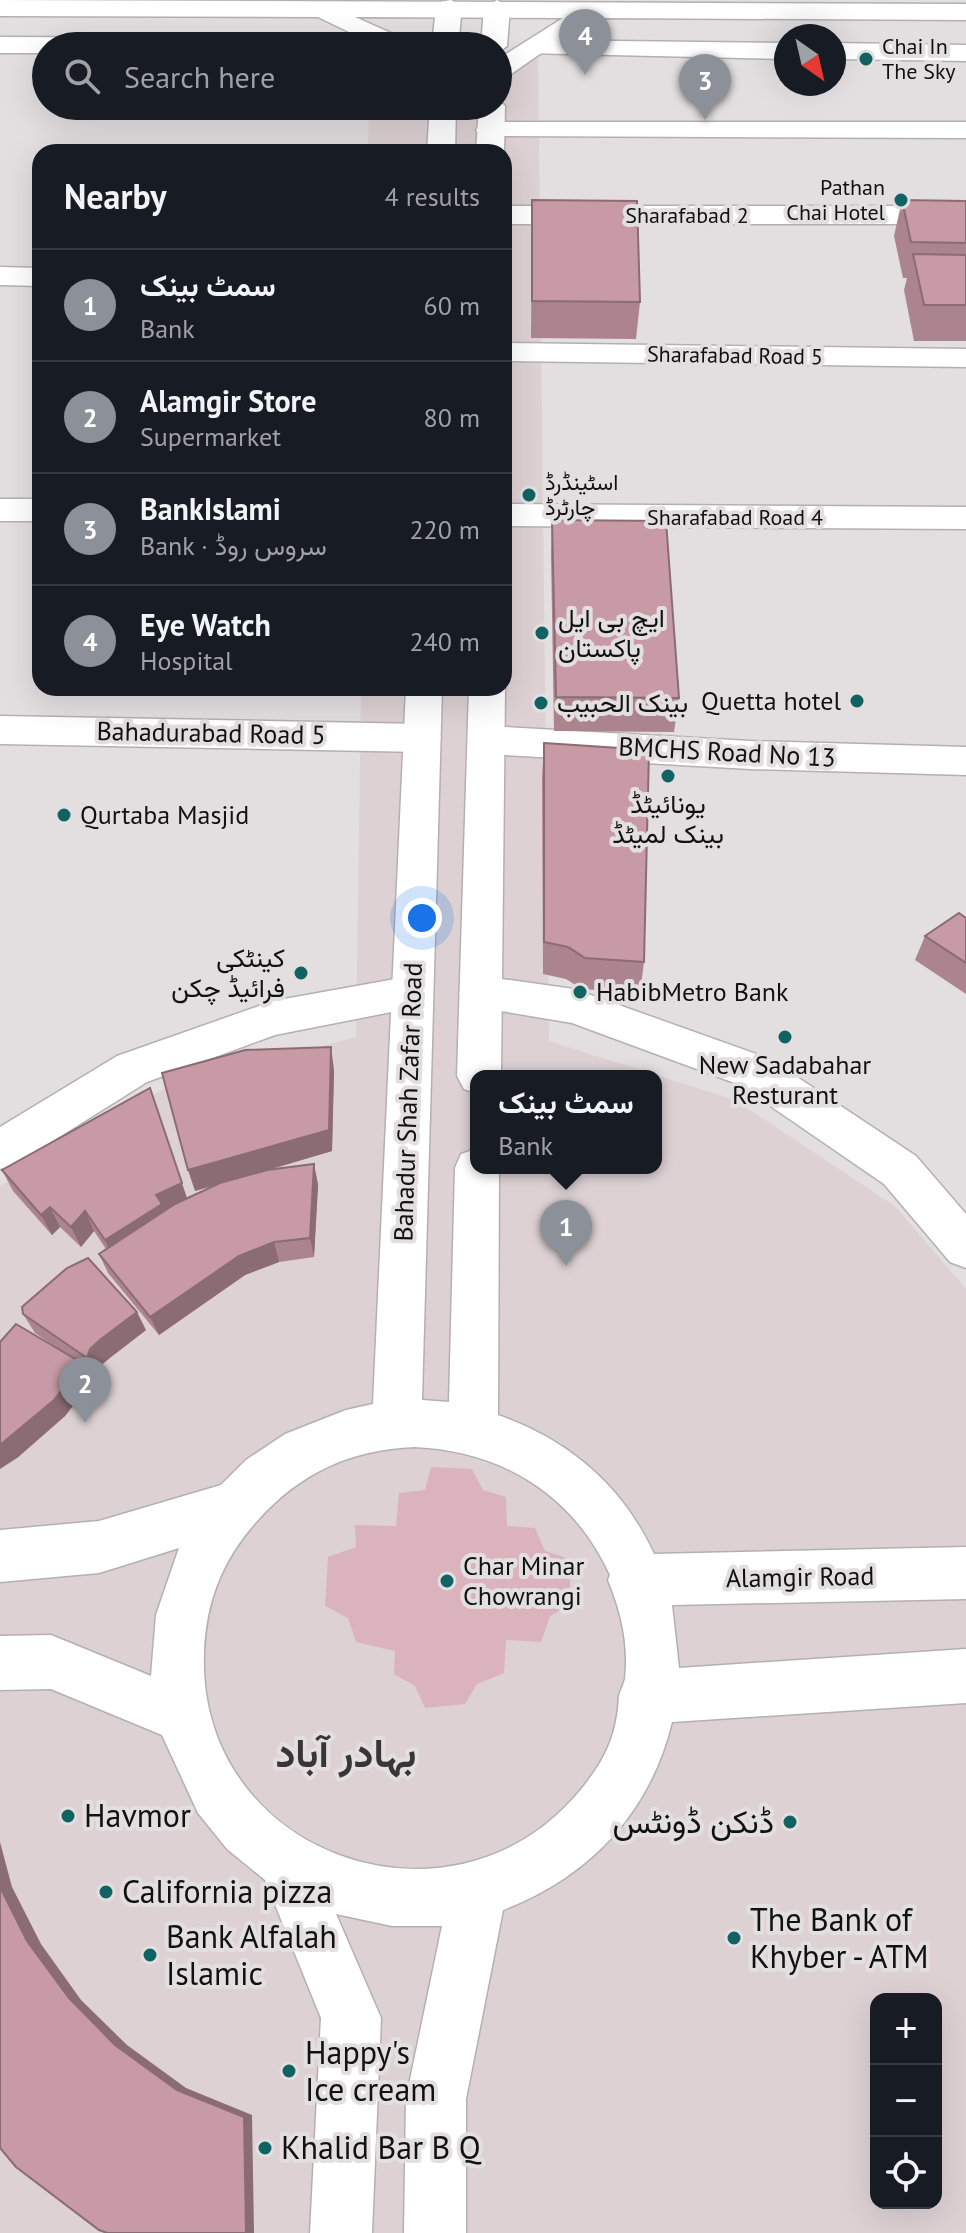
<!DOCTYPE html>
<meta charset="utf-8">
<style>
body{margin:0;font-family:"PT Sans",Vazirmatn,sans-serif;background:#20242c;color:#f1f3f6}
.controls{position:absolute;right:24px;bottom:24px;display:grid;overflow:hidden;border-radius:16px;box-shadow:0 8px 32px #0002}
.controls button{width:72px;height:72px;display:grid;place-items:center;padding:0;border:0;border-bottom:2px solid #363941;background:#171b24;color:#f1f3f6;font:40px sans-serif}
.compass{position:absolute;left:774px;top:24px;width:72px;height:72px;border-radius:50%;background:#171b24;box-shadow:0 8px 32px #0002;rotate:146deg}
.you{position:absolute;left:422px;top:918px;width:28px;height:28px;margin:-20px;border:6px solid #fff;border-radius:50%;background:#1a73e8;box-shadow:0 0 0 12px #1a73e833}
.badge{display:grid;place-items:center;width:52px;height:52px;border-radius:50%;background:#8c9099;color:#fff;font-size:26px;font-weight:700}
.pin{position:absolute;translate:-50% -66px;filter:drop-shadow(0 2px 4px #0008)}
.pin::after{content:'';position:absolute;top:42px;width:28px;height:24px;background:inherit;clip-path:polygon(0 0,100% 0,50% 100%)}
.popup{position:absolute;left:470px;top:1070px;width:192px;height:104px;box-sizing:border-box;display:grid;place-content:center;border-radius:16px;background:#171b24;filter:drop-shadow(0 2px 6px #0005);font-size:26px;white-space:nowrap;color:#9ea1a6}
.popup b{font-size:30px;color:#f1f3f6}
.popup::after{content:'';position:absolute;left:50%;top:100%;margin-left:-16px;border:16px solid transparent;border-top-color:#171b24}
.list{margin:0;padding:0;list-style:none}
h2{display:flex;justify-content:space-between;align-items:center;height:104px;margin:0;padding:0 32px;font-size:34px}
h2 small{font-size:26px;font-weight:400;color:#9ea1a6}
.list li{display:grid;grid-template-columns:52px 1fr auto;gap:24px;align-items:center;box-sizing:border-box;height:112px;padding:0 32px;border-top:2px solid #363941}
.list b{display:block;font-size:30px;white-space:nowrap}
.list p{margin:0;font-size:26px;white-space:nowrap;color:#9ea1a6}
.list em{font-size:26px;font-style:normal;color:#9ea1a6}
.icon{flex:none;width:44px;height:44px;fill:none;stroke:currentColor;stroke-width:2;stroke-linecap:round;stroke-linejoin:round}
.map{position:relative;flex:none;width:966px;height:2233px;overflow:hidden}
.search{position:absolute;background:#171b24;box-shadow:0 8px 32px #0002;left:32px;top:32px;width:480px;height:88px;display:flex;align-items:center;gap:20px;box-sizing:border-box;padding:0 28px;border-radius:44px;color:#9ea1a6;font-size:30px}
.panel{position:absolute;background:#171b24;box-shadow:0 8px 32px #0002;left:32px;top:144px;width:480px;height:552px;border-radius:24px}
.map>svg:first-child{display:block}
.built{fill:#ddd1d4;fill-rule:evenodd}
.green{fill:#dbb3bd}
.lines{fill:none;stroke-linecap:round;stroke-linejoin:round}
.minor-casing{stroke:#b4b0b1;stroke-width:3}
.tertiary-casing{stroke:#b4b0b1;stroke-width:3}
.primary-casing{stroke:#b4b0b1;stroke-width:3}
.minor{fill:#fff;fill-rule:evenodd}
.tertiary{fill:#fff;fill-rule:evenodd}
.primary{fill:#fff;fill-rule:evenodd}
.wall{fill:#ab848e}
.shaded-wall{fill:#8b6c74}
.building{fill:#c79aa5;stroke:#8b6c74;stroke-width:2}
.poi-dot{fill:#116263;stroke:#e3dfe0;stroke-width:3}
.labels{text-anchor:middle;stroke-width:8;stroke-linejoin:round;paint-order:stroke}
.far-poi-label{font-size:22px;fill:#121111;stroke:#e3dfe0;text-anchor:start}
.far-street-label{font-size:22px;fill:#121111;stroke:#e3dfe0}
.poi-label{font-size:26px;fill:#121111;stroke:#e3dfe0;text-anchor:start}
.street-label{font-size:26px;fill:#121111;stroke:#e3dfe0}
.near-poi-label{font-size:32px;fill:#121111;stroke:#e3dfe0;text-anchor:start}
.near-district-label{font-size:40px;font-weight:bold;fill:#3a3637;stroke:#e3dfe0}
</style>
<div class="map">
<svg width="966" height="2233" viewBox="0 0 966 2233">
<rect width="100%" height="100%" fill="#e3dfe0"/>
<path class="built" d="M498,56H538L549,1041L735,1100L896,1207L966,1289V2233H0V1186L167,1087L356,1037L361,688H504V152H368L369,106H498ZM476,1076H656V1168H476ZM876,1999H936V2203H876Z"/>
<path class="green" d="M431,1467L472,1469L483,1490L506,1497L507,1526L535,1528L545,1551L570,1559V1605L550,1616L541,1642L506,1640L504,1673L477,1684L465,1704L425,1708L415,1686L394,1674L395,1651L356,1642L348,1618L325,1606L328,1557L356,1547L355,1525L396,1526L399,1493L425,1490Z"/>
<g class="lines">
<defs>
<g id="minor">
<path d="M0,37L234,38L247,46H46V53H0Z"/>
<path d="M533,40L786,43V59L524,53L520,48Z"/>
<path d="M834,43L966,45V61L834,59Z"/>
<path d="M490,122H966V138L480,136L476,130L480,124Z"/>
<rect x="504" y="206" width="462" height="18"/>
<path d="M0,267L40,268V286L0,285Z"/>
<path d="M504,343L966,349V367L504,361Z"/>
<rect x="0" y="499" width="40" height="22"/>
<path d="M504,504L966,507V529L504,526Z"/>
<path d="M0,716L422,724L435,728L441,738L435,748L422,752L0,744Z"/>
<path d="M487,726L750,741L966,747V775L750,769L487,754L474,750L468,740L474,730Z"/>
<path d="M412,976L427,981L433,993L427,1005L275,1035L147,1082L16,1164L0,1169V1127L117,1056L273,1001Z"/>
<path d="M480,976L574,989L770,1059L916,1156L966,1214V1268L950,1262L884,1184L740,1085L572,1023L465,1005L459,993L465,981Z"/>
</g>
<g id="tertiary">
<path d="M451,0L462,7L458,46H432L436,7L440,2Z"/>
<path d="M497,0L510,8L507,46L498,53V46H481L484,8Z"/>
<path d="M498,99L505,106L504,152H476L479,106H498Z"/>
<path d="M430,106H456L455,152H427Z"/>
<path d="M504,686L505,688L501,1076H476V1093L464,1089L457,1076L469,688Z"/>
<path d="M406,688H442L422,1400L449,1402L455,1168L461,1154L476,1149V1168H499L498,1415C569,1440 622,1485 654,1554L966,1547V1599L672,1605L679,1668L966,1649V1703L672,1722C650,1813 589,1877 503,1910L466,2099V2233H404L406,2099L442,1926H392L336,1914L381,2018L372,2233H310L321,2018L265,1880L227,1849L198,1813L162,1735L51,1689L0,1690V1636L51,1635L151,1676L156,1615L179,1548L99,1573L0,1582V1530L99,1521L221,1485L246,1460L285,1434L346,1410L373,1404ZM415,1447C502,1451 573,1494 610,1575L608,1580C621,1612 629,1643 625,1679C624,1685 620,1690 619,1696C617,1736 605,1761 578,1793C449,1945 196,1854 204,1652C206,1600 223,1559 257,1521C300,1473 349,1450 415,1447Z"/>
</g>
<path id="primary" d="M0,0L966,4V20L605,18L570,33L507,77L498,79V59L563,18L355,17L409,41L413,46H378L318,17L0,16Z"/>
</defs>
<use href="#minor" class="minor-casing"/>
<use href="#tertiary" class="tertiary-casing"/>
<use href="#primary" class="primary-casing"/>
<use href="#minor" class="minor"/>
<use href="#tertiary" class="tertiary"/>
<use href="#primary" class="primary"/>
</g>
<g class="wall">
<path d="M532,200L640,302L636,339L531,338Z"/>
<path d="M902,200L966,201V341H914L904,290L907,278H903L894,236Z"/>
<path d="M552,520L679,698L674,732L554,731L551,555Z"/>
<path d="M544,743L644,962L640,993L582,989L566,979L543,974L542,778Z"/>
<path d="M966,918V994L915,960L925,936Z"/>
<path d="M334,1070L332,1151L269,1170L314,1164L318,1185L314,1257L279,1262L245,1275L159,1335L108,1273L99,1254L106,1249L94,1231L81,1247L60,1227L52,1235L13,1191L2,1170L188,1198L215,1185L195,1191Z"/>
<path d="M23,1314L146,1330L111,1357L99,1367L97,1375L84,1366L92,1381L65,1416L17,1458L64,1353L35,1333Z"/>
</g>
<g class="shaded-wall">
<path d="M331,1047L334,1070L332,1151L195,1191L188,1170Z"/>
<path d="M150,1088L189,1204L114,1260L105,1240L156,1195Z"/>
<path d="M314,1164L318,1185L314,1257L310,1238Z"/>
<path d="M50,1207L60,1227L52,1235L41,1215Z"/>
<path d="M85,1211L94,1231L81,1247L71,1227Z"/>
<path d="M274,1242L279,1262L245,1275L159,1335L150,1317L239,1256Z"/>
<path d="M137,1312L146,1330L111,1357L99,1367L97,1375L87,1358L90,1349L101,1339Z"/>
<path d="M82,1363L92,1381L65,1416L17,1458L0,1469V1445Z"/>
<path d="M0,1842L12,1887L41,1944L81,2000L127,2045L186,2088L252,2115L254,2233H246L177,2090L115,2045L69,1998L27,1941L0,1887Z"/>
</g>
<g class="building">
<path d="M532,200L637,201L640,302L532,301Z"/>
<path d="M902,200L966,201V243L911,242Z"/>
<path d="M913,254L966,255V305H924Z"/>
<path d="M552,520L666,521L679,698L556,697Z"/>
<path d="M544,743L649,750L644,962L585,958L568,947L544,942Z"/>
<path d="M959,913L966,918V963L925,936Z"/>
<path d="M331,1047L329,1130L188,1170L162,1073L245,1050Z"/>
<path d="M150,1088L182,1183L156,1195L162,1204L105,1240L85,1211L71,1227L50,1207L41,1215L2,1170Z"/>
<path d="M314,1164L310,1238L274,1242L239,1256L150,1317L99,1254L175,1204L220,1183L267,1170Z"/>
<path d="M88,1258L137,1312L101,1339L90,1349L87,1358L23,1314L22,1307L67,1268Z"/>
<path d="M16,1324L82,1363L54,1400L0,1445V1342Z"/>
<path d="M0,1887L27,1941L69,1998L115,2045L177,2090L244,2117L246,2233H107L99,2230L16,2167L0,2148Z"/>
</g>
<g class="poi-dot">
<circle cx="866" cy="59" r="8"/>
<circle cx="901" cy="200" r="8"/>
<circle cx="529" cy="495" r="8"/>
<circle cx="542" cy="633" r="8"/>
<circle cx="857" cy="701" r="8"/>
<circle cx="541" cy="703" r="8"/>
<circle cx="668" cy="776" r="8"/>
<circle cx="64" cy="815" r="8"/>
<circle cx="301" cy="973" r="8"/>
<circle cx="580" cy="992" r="8"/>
<circle cx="785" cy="1037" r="8"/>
<circle cx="447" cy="1581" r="8"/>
<circle cx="68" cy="1816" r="8"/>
<circle cx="790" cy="1822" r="8"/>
<circle cx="106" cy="1892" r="8"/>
<circle cx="734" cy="1938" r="8"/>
<circle cx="150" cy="1955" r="8"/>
<circle cx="289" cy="2071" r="8"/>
<circle cx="265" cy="2148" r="8"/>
</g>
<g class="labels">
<g class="far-poi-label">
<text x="882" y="54">Chai In<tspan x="882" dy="25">The Sky</tspan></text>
<text x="885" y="195" text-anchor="end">Pathan<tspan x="885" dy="25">Chai Hotel</tspan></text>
<text x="545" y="490">اسٹینڈرڈ<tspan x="545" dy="25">چارٹرڈ</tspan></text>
</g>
<g class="far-street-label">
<text x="687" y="223">Sharafabad 2</text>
<text transform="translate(735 355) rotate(1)" y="8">Sharafabad Road 5</text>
<text x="735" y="525">Sharafabad Road 4</text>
</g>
<g class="poi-label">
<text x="558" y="627">ایچ بی ایل<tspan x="558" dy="30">پاکستان</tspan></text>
<text x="841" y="710" text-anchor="end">Quetta hotel</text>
<text x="557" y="712">بينک الحبيب</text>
<text x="668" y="813" text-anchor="middle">یونائیٹڈ<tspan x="668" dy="30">بینک لمیٹڈ</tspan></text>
<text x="80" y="824">Qurtaba Masjid</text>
<text x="285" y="967" text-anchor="end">کینٹکی<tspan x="285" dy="30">فرائیڈ چکن</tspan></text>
<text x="596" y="1001">HabibMetro Bank</text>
<text x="785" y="1074" text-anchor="middle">New Sadabahar<tspan x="785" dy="30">Resturant</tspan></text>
<text x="463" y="1575">Char Minar<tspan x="463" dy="30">Chowrangi</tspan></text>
</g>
<g class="street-label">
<text transform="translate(211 733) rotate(1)" y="9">Bahadurabad Road 5</text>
<text transform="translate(727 752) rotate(3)" y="9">BMCHS Road No 13</text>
<text transform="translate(408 1102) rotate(-88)" y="9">Bahadur Shah Zafar Road</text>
<text transform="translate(800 1577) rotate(-1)" y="9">Alamgir Road</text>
</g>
<g class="near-poi-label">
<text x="84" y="1827">Havmor</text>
<text x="774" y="1833" text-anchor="end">ڈنکن ڈونٹس</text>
<text x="122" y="1903">California pizza</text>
<text x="750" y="1931">The Bank of<tspan x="750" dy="37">Khyber - ATM</tspan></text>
<text x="166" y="1948">Bank Alfalah<tspan x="166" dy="37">Islamic</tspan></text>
<text x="305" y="2064">Happy's<tspan x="305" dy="37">Ice cream</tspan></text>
<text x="281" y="2159">Khalid Bar B Q</text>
</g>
<g class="near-district-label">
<text x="346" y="1767">بہادر آباد</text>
</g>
</g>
</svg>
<div class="controls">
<button>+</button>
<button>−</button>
<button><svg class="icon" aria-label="locate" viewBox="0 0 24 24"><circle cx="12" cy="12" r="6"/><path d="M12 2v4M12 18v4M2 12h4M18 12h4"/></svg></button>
</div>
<svg class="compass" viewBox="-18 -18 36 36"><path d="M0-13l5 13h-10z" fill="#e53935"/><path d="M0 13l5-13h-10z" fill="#9ea1a6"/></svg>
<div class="you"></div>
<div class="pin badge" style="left:566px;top:1266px">1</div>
<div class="popup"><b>سمٹ بینک</b>Bank</div>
<div class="pin badge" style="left:85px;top:1423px">2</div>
<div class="pin badge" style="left:705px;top:120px">3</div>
<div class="pin badge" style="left:585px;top:75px">4</div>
<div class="search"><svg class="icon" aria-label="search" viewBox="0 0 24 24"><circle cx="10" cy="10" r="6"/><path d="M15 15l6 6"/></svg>Search here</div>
<section class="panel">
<h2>Nearby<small>4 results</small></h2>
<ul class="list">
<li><span class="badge">1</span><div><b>سمٹ بینک</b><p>Bank</p></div><em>60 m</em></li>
<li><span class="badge">2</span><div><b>Alamgir Store</b><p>Supermarket</p></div><em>80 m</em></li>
<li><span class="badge">3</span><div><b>BankIslami</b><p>Bank · سروس روڈ</p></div><em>220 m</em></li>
<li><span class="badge">4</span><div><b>Eye Watch</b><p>Hospital</p></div><em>240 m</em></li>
</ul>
</section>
</div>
